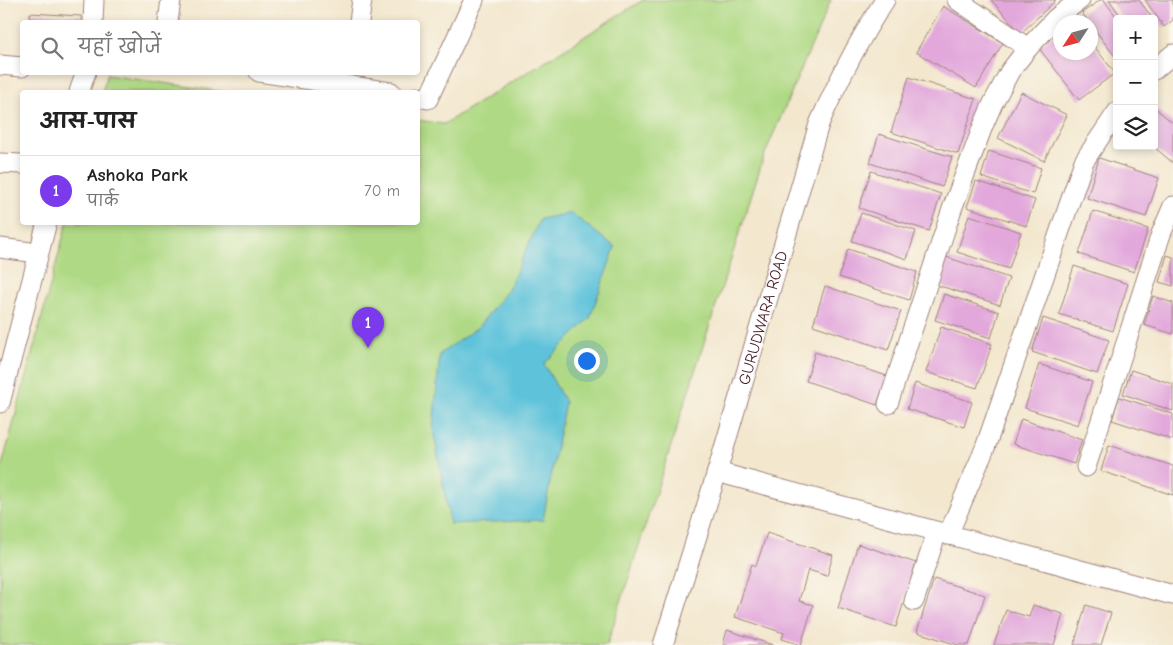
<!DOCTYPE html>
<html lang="hi">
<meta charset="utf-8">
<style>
body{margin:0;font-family:"Comic Neue","Playpen Sans Deva",sans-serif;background:#f2f2f2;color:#222}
.controls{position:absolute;right:15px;top:15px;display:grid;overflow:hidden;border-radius:5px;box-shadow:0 2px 8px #0003}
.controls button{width:45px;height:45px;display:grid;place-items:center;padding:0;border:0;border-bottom:1px solid #e0e0e0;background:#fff;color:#222;font:25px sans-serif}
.compass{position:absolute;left:1053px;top:15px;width:45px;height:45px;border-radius:50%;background:#fff;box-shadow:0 2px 8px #0003;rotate:234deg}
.you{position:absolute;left:586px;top:360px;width:18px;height:18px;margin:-12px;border:4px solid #fff;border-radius:50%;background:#1a73e8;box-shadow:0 0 0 8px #1a73e833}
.badge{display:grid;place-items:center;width:32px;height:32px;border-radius:50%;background:#7c3aed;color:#fff;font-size:16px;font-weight:700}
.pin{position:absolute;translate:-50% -41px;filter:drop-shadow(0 1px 2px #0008)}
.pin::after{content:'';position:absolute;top:26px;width:18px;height:15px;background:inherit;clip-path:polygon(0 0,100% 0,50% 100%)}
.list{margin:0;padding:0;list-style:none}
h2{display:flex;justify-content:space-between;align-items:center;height:65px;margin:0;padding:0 20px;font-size:21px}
h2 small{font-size:16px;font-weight:400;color:#767676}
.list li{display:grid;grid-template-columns:32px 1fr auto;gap:15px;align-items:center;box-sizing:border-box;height:70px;padding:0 20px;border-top:1px solid #e0e0e0}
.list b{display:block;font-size:19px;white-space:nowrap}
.list p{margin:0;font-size:16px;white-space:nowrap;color:#767676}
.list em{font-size:16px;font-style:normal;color:#767676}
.icon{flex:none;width:28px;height:28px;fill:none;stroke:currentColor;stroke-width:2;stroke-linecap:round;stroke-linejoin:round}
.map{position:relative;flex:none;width:1173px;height:645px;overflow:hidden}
.search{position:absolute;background:#fff;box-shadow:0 2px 8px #0003;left:20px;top:20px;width:400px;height:55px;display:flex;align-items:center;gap:12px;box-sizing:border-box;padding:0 18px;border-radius:5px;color:#767676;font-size:19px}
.panel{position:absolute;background:#fff;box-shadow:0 2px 8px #0003;left:20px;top:90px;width:400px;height:135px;border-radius:5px}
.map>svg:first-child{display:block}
.green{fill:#afd984;stroke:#7c7c58}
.water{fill:#5dc2da;stroke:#547082}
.building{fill:#e2a8dc}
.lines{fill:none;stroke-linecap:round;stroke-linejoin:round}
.street-casing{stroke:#9e837c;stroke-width:21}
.street{stroke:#fff;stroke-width:19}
.labels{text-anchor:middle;stroke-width:4;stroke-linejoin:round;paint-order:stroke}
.street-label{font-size:16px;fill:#4a1f2b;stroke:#fbf7ec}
</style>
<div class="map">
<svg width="1173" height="645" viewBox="0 0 1173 645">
<rect width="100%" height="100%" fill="#fbf7ec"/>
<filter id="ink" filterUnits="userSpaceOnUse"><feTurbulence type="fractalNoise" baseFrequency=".02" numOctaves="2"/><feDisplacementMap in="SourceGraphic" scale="10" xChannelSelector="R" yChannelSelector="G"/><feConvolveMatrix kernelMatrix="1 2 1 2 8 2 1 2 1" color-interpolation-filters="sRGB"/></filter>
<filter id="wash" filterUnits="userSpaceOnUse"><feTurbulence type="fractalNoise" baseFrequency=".0096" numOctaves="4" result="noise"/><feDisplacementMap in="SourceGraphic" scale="20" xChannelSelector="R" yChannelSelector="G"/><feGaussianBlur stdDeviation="1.12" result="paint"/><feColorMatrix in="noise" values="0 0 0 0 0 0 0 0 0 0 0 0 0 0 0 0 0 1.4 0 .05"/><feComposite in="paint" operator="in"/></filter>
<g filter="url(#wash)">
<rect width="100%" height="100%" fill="#f3e7ce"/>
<g class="green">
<path d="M643,0H831L764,156L607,645H0V473L67,223L418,222V120L444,124Z"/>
<path d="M107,75L226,92H102Z"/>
</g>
<path class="water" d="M571,213L615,247L590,318L544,364L565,402L543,520L450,524L433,428L440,354L478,327L508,290L540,219Z"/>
<g id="blocks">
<g class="building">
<path d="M991,0H1056L1021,33Z"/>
<path d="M1100,0H1104L1118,19L1117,59L1082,13Z"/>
<path d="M1109,0H1139L1153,19H1123Z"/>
<path d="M1145,0H1173V20L1164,27Z"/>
<path d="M943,6L1003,43L976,88L916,52Z"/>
<path d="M30,13L81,16V22H30Z"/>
<path d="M1060,30V52H1090V41L1115,73L1079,100L1038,47Z"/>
<path d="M909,77L976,99L958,154L891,132Z"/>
<path d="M1021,92L1067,115L1044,161L998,138Z"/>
<path d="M1154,107L1173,123V163L1154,147Z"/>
<path d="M879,134L952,157L942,187L870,163Z"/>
<path d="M989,151L1041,168L1033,194L981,177Z"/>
<path d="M1099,158L1159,178L1146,217L1087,198Z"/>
<path d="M871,171L941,194L929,231L859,208Z"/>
<path d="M976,181L1035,200L1026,226L967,207Z"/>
<path d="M1093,211L1148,229L1134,272L1079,254Z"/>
<path d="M861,213L916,231L907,259L852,241Z"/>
<path d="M969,215L1021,232L1009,269L957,252Z"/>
<path d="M848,249L917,272L909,300L839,277Z"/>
<path d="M1167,255L1173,257V286L1159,282Z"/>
<path d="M943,256L1009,278L1000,305L934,284Z"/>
<path d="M1074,266L1128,284L1113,331L1059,314Z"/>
<path d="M825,286L901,311L888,350L813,325Z"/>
<path d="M944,294L999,312L991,338L935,320Z"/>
<path d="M1153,296L1173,303V334L1144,325Z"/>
<path d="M1043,318L1109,340L1097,374L1032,352Z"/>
<path d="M941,327L992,344L977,388L926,372Z"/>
<path d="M815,352L887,376L877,405L806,381Z"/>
<path d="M1039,364L1092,382L1078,425L1025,408Z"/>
<path d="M1131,370L1173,384V411L1123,394Z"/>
<path d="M915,383L972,402L964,427L907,409Z"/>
<path d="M1119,397L1173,414V440L1112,420Z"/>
<path d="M1021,419L1082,440L1074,464L1013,444Z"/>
<path d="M1109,445L1173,466V495L1101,471Z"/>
<path d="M767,533L833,555L827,576L808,570L799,601L813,605L801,645L782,639L784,633L735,617L752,564L756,566Z"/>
<path d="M858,544L916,563L896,627L838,608Z"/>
<path d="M934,579L985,595L969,645H958L917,632Z"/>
<path d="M1033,605L1063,614L1054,645H994L1006,610L1029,617Z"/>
<path d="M1086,605L1111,613L1101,645H1074Z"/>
<path d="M727,630L773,645H723Z"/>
</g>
</g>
</g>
<g filter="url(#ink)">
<use href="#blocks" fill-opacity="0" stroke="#9e837c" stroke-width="1"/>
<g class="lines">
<defs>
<g id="street">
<path d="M93,22L94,0"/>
<path d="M168,22L171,0"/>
<path d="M359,22L362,0"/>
<path d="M1028,48L1056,18L1080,0"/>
<path d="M0,65L22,67"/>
<path d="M1154,70L1173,54"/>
<path d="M259,72L391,92"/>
<path d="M79,92L86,72"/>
<path d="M418,97L428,99L474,0"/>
<path d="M0,163L22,164"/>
<path d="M0,248L38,253"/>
<path d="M0,403L47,222"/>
<path d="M888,404L952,209L983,126L993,103L1010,71L1028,48L957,0"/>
<path d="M1086,467L1161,234L1173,206"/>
<path d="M717,472L1173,595"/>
<path d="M948,535L985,448L1084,161L1117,112"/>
<path d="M914,601L937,532"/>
<path id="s1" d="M663,645L717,472L819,124C838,81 859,39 885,0"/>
</g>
</defs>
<use href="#street" class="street-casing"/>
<use href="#street" class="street"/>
</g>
</g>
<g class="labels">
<g class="street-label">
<text dy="6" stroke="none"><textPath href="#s1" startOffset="342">GURUDWARA ROAD</textPath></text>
</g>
</g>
</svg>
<div class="controls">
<button>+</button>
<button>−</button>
<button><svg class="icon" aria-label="layers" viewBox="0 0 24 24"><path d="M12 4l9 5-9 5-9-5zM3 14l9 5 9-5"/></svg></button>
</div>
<svg class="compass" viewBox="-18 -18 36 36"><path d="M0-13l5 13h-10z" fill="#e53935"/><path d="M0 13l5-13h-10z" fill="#767676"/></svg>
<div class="you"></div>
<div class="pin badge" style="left:368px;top:348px">1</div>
<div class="search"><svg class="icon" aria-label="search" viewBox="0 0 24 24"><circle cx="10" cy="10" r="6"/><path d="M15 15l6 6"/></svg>यहाँ खोजें</div>
<section class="panel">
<h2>आस-पास<small></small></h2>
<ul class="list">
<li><span class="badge">1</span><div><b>Ashoka Park</b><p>पार्क</p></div><em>70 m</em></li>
</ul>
</section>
</div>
